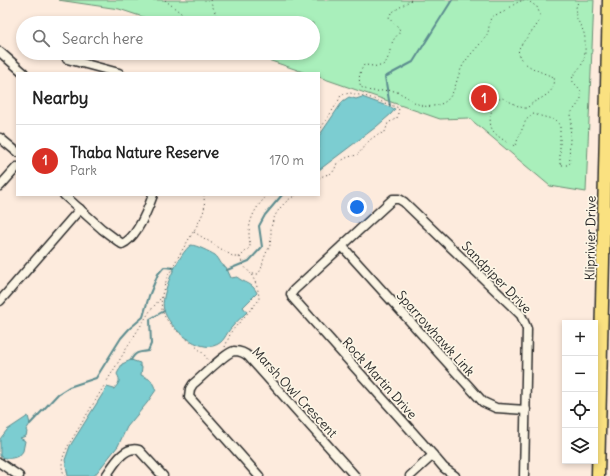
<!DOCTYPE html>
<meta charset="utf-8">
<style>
body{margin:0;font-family:Delius,sans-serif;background:#f6f6f6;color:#222}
.controls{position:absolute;right:12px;bottom:12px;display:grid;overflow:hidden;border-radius:0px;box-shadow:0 2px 6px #0003}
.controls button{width:36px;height:36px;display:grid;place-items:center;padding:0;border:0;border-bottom:1px solid #e0e0e0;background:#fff;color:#222;font:20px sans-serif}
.you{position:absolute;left:357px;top:207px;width:14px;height:14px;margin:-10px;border:3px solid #fff;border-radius:50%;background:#1a73e8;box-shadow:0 0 0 6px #1a73e833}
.badge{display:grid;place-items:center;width:26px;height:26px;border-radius:50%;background:#d93025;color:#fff;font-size:13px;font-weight:700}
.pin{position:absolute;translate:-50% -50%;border:2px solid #fff;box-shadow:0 1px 4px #0006}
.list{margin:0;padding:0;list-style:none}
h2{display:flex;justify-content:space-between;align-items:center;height:52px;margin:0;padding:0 16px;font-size:17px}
h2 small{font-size:13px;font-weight:400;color:#767676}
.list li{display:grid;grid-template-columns:26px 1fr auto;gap:12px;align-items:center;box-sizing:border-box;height:72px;padding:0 16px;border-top:1px solid #e0e0e0}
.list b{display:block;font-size:15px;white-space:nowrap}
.list p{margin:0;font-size:13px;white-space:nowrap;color:#767676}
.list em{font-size:13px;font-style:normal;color:#767676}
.icon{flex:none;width:22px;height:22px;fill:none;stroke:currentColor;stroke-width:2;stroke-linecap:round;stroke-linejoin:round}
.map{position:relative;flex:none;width:610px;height:476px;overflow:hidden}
.search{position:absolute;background:#fff;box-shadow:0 2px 6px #0003;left:16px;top:16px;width:304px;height:44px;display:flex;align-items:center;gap:10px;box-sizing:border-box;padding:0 14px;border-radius:22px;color:#767676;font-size:15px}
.panel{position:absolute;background:#fff;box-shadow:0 2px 6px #0003;left:16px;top:72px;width:304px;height:124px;border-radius:0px}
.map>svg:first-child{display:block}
.green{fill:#a9efbb;stroke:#6a8d73}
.water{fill:#7bcdd1;stroke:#5b8c8f}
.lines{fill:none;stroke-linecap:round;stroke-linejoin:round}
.stream{stroke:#5b8c8f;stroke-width:2}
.street-casing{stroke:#2b2b2b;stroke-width:11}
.primary-casing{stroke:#2b2b2b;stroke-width:15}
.path{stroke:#2b2b2b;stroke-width:1;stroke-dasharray:1 3;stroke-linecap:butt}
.street{stroke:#fcf5e5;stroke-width:8}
.primary{stroke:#fae180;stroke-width:12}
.labels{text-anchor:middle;stroke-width:3.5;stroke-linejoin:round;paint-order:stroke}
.street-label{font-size:13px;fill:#2b2b2b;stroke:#fcf5e5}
</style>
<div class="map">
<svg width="610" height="476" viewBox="0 0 610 476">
<rect width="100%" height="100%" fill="#fdebdd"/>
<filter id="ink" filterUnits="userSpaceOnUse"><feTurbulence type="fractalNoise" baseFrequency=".025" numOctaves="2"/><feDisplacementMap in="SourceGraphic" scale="8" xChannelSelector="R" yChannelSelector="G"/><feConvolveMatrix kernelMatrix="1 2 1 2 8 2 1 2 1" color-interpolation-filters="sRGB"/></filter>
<g filter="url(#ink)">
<path class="green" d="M58,0H594L586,192L550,186L469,118L440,119L319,77V73H306L248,53H313V23H161L119,9Z"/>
<g class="water">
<path d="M349,97L356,99L362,97L395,109L391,114L376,127L319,170V136L343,101Z"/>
<path d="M191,245C196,245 210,252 215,255C220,259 220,265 226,267L231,278L237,277C245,284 252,282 257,293L243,307L247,312C242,317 236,322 232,327C225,334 225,343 213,346C195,350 168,326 164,310C159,296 179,253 191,245Z"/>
<path d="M131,360L140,363V366L142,367L141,375L151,380L156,390L147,403L127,427L118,446L94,476H68L65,460L70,446L107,387L114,389C119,383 121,381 117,374L122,364Z"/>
<path d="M28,416L30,424L26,430L27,432L26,436L20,438L25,441C24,444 24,448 23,451C19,459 6,460 0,456V439L7,430Z"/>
</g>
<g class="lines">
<g class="stream">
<path d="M390,106L385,77L413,62L452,0"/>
<path d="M227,270L249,261L262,247L259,226L265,215L282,195"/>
<path d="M131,360C135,352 139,352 148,351L151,344L150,319L164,311"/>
<path d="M30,424L58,394L69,387L96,378L121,338L129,329L143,317L149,296L158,274L164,267L174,268"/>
</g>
<defs>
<g id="street">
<path d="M0,52L24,73"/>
<path d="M67,59L119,73"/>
<path d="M0,138L17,152"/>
<path d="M0,186L17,167"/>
<path d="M64,195L102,229L122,244C137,238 148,209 153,195"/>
<path d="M342,246L483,402L496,408L526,410"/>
<path d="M0,301L80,209"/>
<path d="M0,463L19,476"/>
<path d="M106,476C113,466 124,445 139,450L163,476"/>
<path d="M259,476L189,397L190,389L193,384C202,377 225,353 234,351C239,351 245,353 249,357L355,476"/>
<path d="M410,476L433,455"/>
<path d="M455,476L444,468L433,455L292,297L291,294L294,290L393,199H399L404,202L521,315L527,329L524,476"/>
</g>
<path id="primary" d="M598,476L609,0"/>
</defs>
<use href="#street" class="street-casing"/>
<use href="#primary" class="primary-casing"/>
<g class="path">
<path d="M165,0L193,23"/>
<path d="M210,0L217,17V23"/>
<path d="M411,0L391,13L389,17C391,23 398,24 400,31C398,35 395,37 393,41C389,48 390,64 380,66C375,67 369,65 364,65C359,73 358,79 361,87C365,89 369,91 373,91C380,92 387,89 394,91C409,95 416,109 433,106C456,103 454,83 462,67C468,55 479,47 486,36C490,31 488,24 491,18C494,15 498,14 502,13C511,8 515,1 526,0"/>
<path d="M527,0L537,7L541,17C536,29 528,35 521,45C509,62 543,73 554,77C557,91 544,97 534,102C532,103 529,107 526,108C521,109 508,100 502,98C500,99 498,99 497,101C491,107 488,121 492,129C494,135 509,144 515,146L526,120L533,114L556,120L560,126V165H568L570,163C568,146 572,129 571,113C576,106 585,99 580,90C578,86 574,84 572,80C573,73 579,70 582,64C586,57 585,47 585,39C584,23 569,19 579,0"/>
<path d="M319,131L338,102L341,95L350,93L368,97L399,108L397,118L388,123L385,132C366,139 370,142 357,155L348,157L337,163C332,178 331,171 319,178"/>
<path d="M204,195C204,200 205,206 204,210C195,238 148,288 165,317C176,335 197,343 208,360"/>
<path d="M194,232L234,257H240L250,247C250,242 249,238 249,234C249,218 257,205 268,195"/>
<path d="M240,257L243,265L251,274"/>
<path d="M225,347L231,332L259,300C259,290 256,283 251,274H258C263,268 262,263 265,256C266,252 269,249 270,245C271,240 271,234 271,229C273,214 283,202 296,195"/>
<path d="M65,476C59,465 63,456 68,446L131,341L150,311L160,299"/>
</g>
<use href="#street" class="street"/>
<use href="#primary" class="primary"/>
</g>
</g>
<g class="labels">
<g class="street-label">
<text transform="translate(590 238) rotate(-89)" y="5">Kliprivier Drive</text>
<text transform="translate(497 277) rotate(46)" y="5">Sandpiper Drive</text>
<text transform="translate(436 333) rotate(48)" y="5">Sparrowhawk Link</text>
<text transform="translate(380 378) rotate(48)" y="5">Rock Martin Drive</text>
<text transform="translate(295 392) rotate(47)" y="5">Marsh Owl Crescent</text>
</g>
</g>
</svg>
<div class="controls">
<button>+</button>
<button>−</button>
<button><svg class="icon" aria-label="locate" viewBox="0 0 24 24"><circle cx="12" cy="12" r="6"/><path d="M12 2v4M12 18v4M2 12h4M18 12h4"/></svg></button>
<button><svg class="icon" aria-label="layers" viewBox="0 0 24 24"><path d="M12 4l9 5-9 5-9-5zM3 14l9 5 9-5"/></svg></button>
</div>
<div class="you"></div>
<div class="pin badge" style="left:484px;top:98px">1</div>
<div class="search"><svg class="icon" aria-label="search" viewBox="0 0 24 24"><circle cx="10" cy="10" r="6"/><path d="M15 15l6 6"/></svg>Search here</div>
<section class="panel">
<h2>Nearby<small></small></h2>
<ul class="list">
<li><span class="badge">1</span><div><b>Thaba Nature Reserve</b><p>Park</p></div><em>170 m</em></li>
</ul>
</section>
</div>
